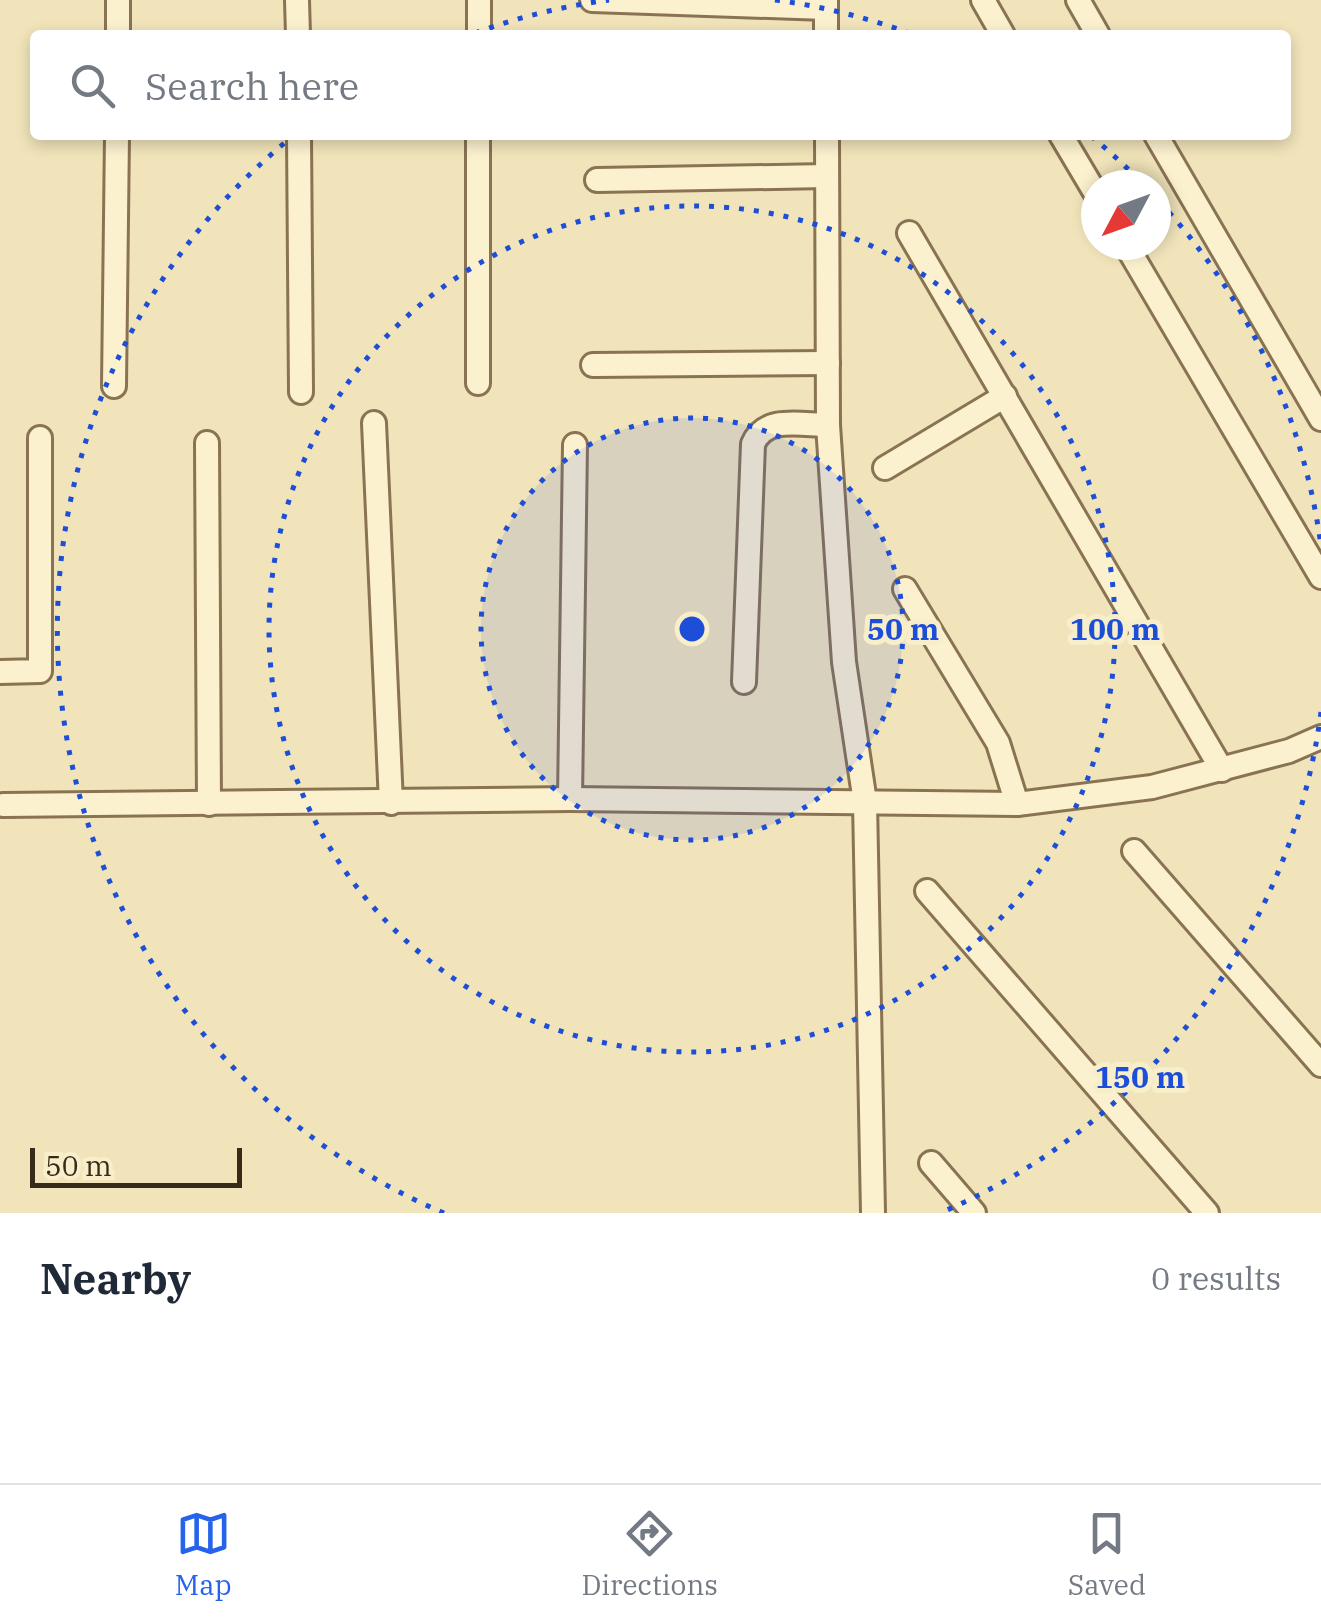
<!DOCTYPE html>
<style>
body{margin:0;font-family:"IBM Plex Serif",serif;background:#f2f2f3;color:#1f2937}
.compass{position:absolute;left:1081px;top:170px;width:90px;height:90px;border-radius:50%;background:#fff;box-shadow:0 5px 15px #0003;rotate:229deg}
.scale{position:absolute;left:30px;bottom:25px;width:212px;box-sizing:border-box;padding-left:10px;border:5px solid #372a1a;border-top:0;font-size:28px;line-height:35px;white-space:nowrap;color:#372a1a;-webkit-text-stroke:8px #f8eeca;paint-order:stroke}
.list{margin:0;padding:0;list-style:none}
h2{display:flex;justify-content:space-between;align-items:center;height:130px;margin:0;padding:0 40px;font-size:42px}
h2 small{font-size:32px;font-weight:400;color:#747a83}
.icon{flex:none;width:55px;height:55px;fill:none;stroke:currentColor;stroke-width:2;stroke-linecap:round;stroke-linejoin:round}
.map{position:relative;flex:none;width:1321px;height:1213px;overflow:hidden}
.search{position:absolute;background:#fff;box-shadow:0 5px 15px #0003;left:30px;right:30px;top:30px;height:110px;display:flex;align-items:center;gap:25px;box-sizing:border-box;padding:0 35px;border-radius:10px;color:#747a83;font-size:38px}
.sheet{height:270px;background:#fff}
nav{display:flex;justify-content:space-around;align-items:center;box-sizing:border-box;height:140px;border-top:2px solid #e0e1e3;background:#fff;font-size:28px;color:#747a83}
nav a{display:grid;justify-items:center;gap:5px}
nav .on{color:#2563eb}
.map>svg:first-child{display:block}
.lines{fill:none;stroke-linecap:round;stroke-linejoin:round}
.minor-casing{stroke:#897353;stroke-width:28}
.minor{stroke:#fcf1ce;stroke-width:22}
.ring{fill:none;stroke:#1d4ed8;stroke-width:5;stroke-dasharray:5 10}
.centre{fill:#1d4ed8;stroke:#f8eeca;stroke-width:5}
.ring-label{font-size:30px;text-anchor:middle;font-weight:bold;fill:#1d4ed8;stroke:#f8eeca;stroke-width:10;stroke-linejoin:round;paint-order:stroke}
</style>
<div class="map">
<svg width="1321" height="1213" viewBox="0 0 1321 1213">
<rect width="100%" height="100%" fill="#f1e4ba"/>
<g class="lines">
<defs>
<g id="minor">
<path d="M297,0L298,35"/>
<path d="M592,0L826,8"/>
<path d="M826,0V35"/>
<path d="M983,0L1003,35"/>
<path d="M1078,0L1098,35"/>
<path d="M118,35V0"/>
<path d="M479,35V0"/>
<path d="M299,135L301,392"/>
<path d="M827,135L828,425L844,662L865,802L873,1213"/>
<path d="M1061,135L1096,194"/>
<path d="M1156,135L1321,419"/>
<path d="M597,180L827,176"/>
<path d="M909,233L1222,770"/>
<path d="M1126,245L1321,577"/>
<path d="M593,365L828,363"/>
<path d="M478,383V135"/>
<path d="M114,386L117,135"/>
<path d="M374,423L391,803"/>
<path d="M207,443L209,804"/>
<path d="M885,468L1005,396"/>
<path d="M905,589L998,743L1017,804"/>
<path d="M0,672L40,671V438"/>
<path d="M744,682L753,444C765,415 801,425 828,425"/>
<path d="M570,799L575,445"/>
<path d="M3,805L570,799L1017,804L1152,787L1289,751L1321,737"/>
<path d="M1134,851L1321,1065"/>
<path d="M927,891L1207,1213"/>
<path d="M931,1163L974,1213"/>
</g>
</defs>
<use href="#minor" class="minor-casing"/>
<use href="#minor" class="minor"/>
</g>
<circle cx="692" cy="629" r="211" fill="#1d4ed8" fill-opacity=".12"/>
<g class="ring">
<circle cx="692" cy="629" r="211"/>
<circle cx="692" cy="629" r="423"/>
<path d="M1321 712A634 634 0 0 1 940 1213M444 1213A634 634 0 0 1 293 136M475 33A634 634 0 0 1 609 0M775 0A634 634 0 0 1 909 33M1091 136A634 634 0 0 1 1144 185M1159 201A634 634 0 0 1 1321 546"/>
</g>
<circle cx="692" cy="629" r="15" class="centre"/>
<g class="ring-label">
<text x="903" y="640">50 m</text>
<text x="1115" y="640">100 m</text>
<text x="1140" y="1088">150 m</text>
</g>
</svg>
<svg class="compass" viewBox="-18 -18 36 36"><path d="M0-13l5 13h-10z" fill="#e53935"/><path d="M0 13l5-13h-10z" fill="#747a83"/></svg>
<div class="scale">50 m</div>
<div class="search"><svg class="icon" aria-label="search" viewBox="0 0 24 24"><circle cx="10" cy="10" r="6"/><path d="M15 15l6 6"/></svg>Search here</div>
</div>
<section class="sheet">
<h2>Nearby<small>0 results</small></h2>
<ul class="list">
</ul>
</section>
<nav>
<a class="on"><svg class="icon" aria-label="map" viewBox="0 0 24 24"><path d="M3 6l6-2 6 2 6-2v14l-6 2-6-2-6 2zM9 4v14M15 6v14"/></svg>Map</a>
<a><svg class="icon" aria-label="directions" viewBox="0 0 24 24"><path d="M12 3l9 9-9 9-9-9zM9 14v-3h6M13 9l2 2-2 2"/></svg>Directions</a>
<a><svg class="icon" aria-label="saved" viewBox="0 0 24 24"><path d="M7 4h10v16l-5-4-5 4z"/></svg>Saved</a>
</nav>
